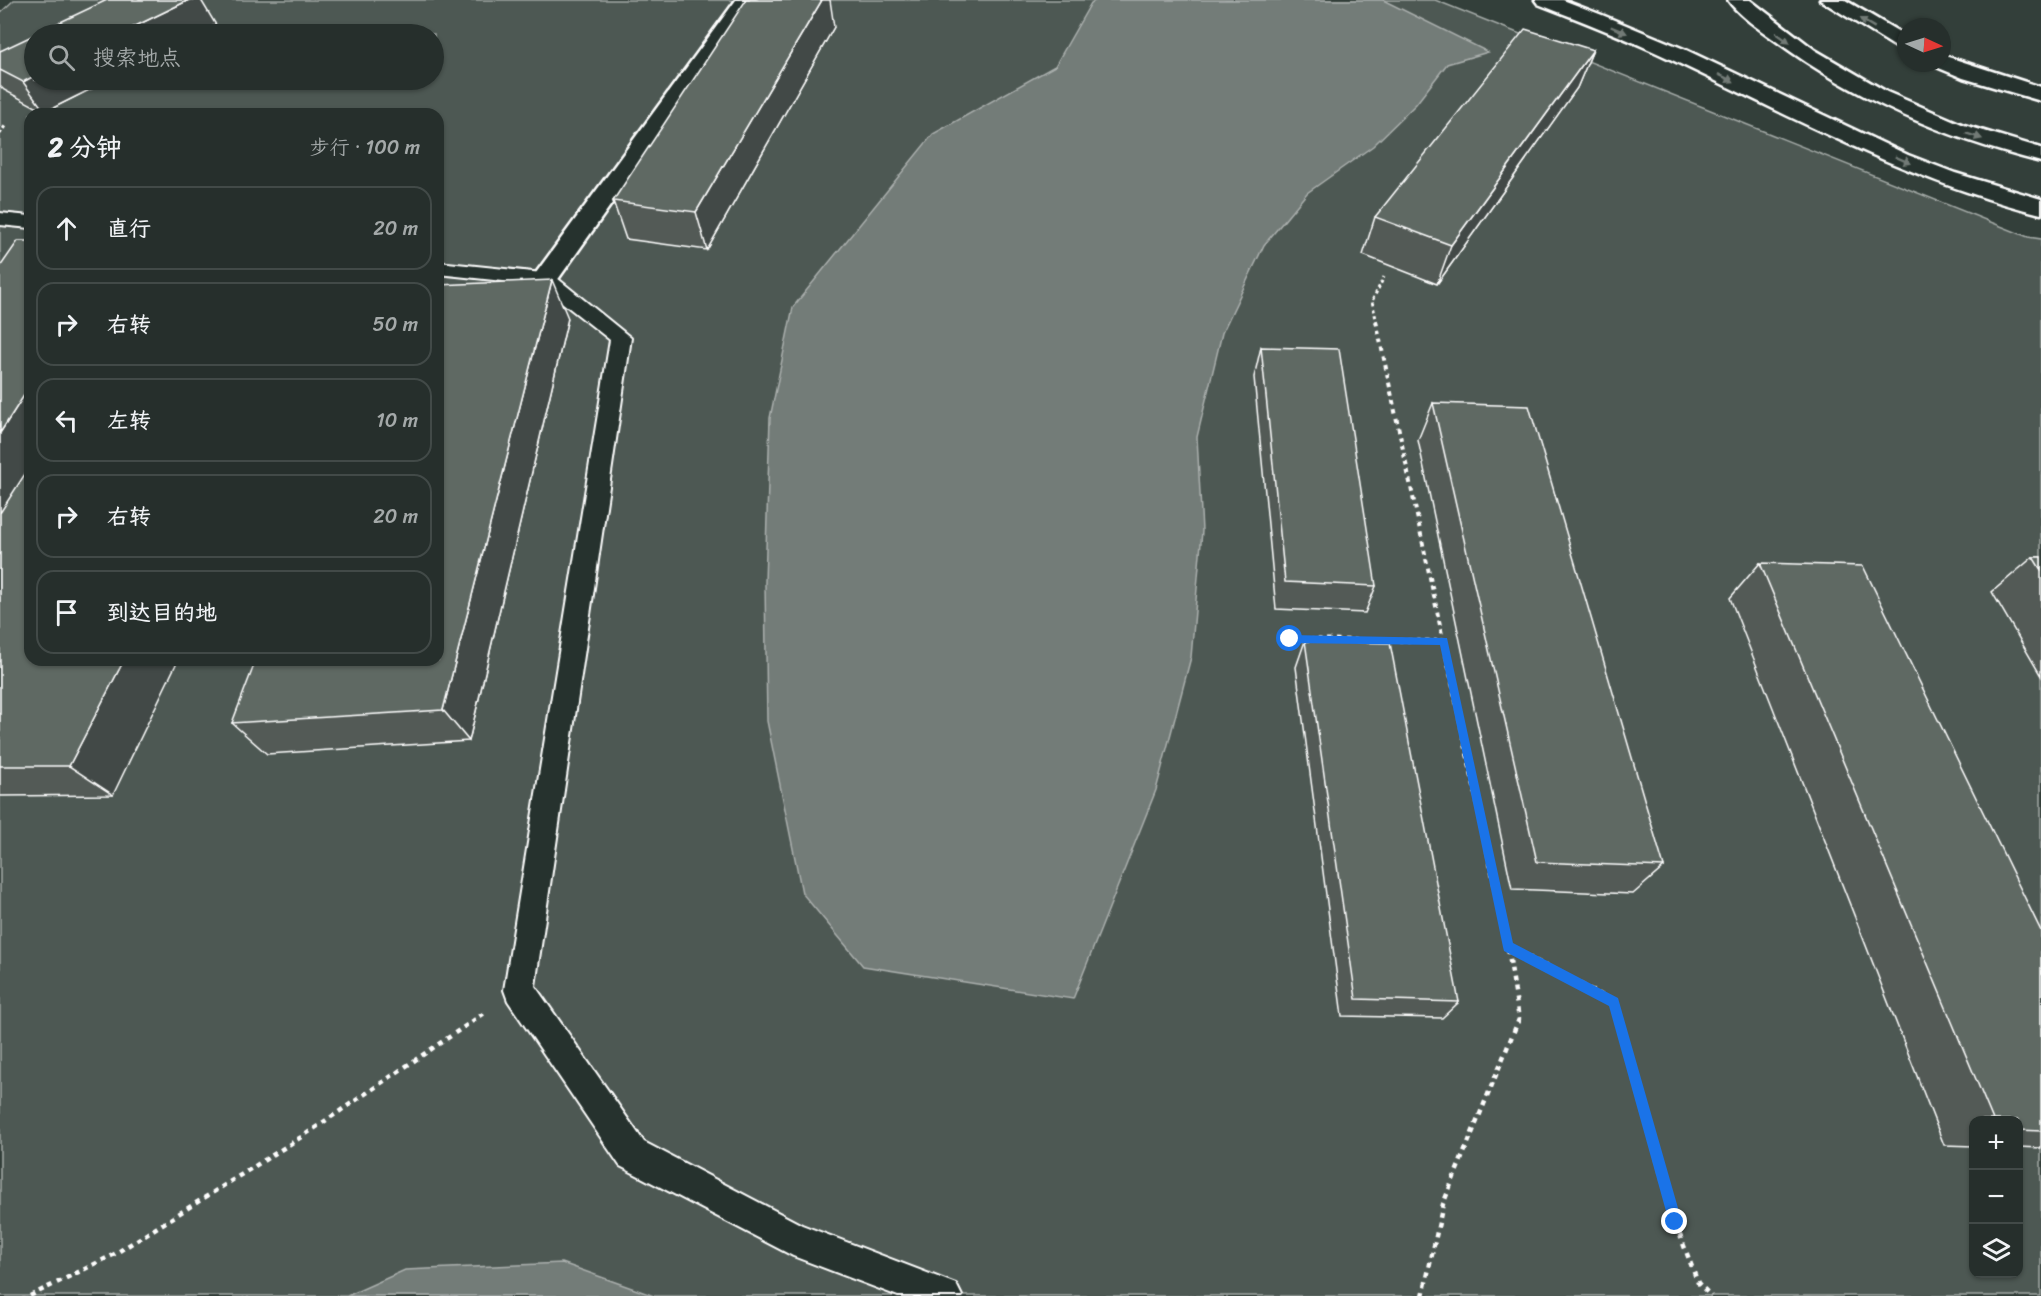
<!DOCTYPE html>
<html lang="zh">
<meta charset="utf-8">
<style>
body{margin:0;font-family:Sriracha,"LXGW WenKai TC",sans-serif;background:#2e3734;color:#f1f3f6}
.controls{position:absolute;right:18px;bottom:18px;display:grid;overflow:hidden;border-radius:12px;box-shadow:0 2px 4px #0004}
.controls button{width:54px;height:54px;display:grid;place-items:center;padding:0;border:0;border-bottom:2px solid #424a48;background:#262f2c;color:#f1f3f6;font:30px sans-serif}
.compass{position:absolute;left:1897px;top:18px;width:54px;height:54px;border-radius:50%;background:#262f2c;box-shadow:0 2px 4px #0004;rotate:94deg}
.stop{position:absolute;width:18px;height:18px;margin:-14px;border:4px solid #1a73e8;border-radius:50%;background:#fff}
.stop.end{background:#1a73e8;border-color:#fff;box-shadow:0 2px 6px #0008}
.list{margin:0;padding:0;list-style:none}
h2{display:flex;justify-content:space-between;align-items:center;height:78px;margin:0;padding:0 24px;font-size:26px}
h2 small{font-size:20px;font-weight:400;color:#a4a9a9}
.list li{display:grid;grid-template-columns:39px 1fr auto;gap:18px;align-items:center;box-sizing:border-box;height:84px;margin:0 12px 12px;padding:0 12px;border:2px solid #424a48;border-radius:18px}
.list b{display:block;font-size:22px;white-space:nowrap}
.list em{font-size:20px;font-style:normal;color:#a4a9a9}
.icon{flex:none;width:33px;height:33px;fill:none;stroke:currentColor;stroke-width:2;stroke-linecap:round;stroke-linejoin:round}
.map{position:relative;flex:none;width:2041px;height:1296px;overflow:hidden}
.search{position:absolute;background:#262f2c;box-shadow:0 2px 4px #0004;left:24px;top:24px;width:420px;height:66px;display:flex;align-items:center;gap:15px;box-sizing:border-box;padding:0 21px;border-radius:33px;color:#a4a9a9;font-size:22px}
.panel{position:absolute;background:#262f2c;box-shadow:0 2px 4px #0004;left:24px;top:108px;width:420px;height:558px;border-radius:18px}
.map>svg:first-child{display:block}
.green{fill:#4d5853;stroke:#a6aca9;stroke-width:1.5;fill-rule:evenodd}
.water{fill:#737b78;stroke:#abb0ae;stroke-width:1.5}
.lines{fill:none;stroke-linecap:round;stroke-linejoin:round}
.service-casing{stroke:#fff;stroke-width:4}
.minor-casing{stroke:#fff;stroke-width:5}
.secondary-casing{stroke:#fff;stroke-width:5}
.motorway-casing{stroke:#fff;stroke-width:5}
.path-far2{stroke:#fff;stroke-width:3;stroke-dasharray:3 3;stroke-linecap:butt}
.path-far1{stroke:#fff;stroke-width:4;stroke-dasharray:4.5 4.5;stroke-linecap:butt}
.path{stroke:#fff;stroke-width:4.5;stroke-dasharray:5 5;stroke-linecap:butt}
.service{fill:#26332d;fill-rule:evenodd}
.minor{fill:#26332d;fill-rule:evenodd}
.secondary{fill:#26332d;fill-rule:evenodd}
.motorway{fill:#26332d;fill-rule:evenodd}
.wall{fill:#525a56;stroke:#fff;stroke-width:1.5}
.shaded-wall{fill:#424a46;stroke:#fff;stroke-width:1.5}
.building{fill:#5f6964;stroke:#fff;stroke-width:1.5}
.oneway{fill:#727a76}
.route{fill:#1a73e8}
</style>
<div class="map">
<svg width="2041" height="1296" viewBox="0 0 2041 1296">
<rect width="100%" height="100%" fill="#333f3a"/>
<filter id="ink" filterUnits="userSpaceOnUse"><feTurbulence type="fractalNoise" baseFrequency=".0167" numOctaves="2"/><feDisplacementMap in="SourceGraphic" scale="12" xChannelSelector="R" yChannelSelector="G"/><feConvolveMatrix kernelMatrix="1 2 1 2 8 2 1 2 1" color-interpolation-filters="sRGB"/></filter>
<g filter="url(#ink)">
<path class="green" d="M14,0H1435L2028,237L2041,239V1296H0V13ZM34,34H434V80H34ZM30,114H438V660H30ZM1974,1120H2018V1274H1974Z"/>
<g class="water">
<path d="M1096,0H1383L1488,52L1447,64L1416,104L1373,146L1307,193L1264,245L1222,333L1197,437L1202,531L1191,657L1156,790L1073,999L863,966L802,893L767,721L765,583L770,418L793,307L933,134L1055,66L1091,3Z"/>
<path d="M562,1263L654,1296H347L405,1270Z"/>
</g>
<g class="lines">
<defs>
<g id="service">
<path d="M0,213L30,216V228L0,225Z"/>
<path d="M438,262L552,274L631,338L535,986L644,1142L802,1225L956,1284L962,1296H898L793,1256L620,1166L508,1001L504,990L610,340L540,285L438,274Z"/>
</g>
<path id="minor" d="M736,0H756L554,285L545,287L536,285L532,279L536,273Z"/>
<path id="secondary" d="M1535,0H1563L1602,15L1684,49L1908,155L1955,173L2041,199V214C1909,181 1791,116 1668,58C1626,38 1582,21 1538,4Z"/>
<g id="motorway">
<path d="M1728,0H1750L1815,50L1887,92L1964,125L2041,148V162C1945,138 1856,100 1776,41C1761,30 1739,16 1728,0Z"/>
<path d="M1820,0H1845L1906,36V51L1899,49Z"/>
<path d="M1942,55L2041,87V101L1963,78L1934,66L1933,63H1942Z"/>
</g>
</defs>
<use href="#service" class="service-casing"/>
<use href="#minor" class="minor-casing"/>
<use href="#secondary" class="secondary-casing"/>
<use href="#motorway" class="motorway-casing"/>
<g class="path-far2">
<path d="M0,134L5,126"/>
<path d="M1377,323L1372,301L1384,277"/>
</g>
<g class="path-far1">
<path d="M1376,321L1465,744"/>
<path d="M1290,639L1444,641"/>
</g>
<g class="path">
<path d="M1509,947L1614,1002L1675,1222L1698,1283L1711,1296"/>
<path d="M30,1296L113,1255L306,1134L486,1012"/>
<path d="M1423,1296L1443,1204L1519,1019L1508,947L1465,743"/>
</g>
<use href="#service" class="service"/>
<use href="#minor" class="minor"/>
<use href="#secondary" class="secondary"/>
<use href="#motorway" class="motorway"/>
</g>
<g class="wall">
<path d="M834,27L707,250L626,239L613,201Z"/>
<path d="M1593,50L1577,88L1437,284L1363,255L1375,217Z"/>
<path d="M0,51L34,80H109L45,112L4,90L0,86Z"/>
<path d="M0,267L113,795L0,796Z"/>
<path d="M568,318L469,741L267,754L232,723Z"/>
<path d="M1261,347L1376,586L1365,613L1276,609L1254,377Z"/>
<path d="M1433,403L1664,867L1633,894L1512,889L1418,440Z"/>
<path d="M2033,557H2041V676L1992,592Z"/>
<path d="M1760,563L2041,931V1148L2019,1147V1120H1974V1146L1944,1145L1730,598Z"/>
<path d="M1305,641L1459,1002L1442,1018L1342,1016L1296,667Z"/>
</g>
<g class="shaded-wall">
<path d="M189,0H201L216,25L197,34H119Z"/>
<path d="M822,0H830L834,27L707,250L696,212Z"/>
<path d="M1593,50L1577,88L1437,284L1451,245Z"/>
<path d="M34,76V80H109L45,112L23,82Z"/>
<path d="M552,280L568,318L469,741L443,710Z"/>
<path d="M30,386V484L0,535V433Z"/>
<path d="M124,660H178L113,795L69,766Z"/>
</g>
<g class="building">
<path d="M107,0H189L119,34H35Z"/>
<path d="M746,0H822L696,212L613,201Z"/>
<path d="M1525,29L1593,50L1451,245L1375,217Z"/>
<path d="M34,35V76L23,82L0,70V51Z"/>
<path d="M18,241H30V386L0,433V267Z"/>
<path d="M552,280L443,710L232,723L256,660H438V285Z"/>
<path d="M1261,347L1339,349L1376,586L1285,582Z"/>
<path d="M1433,403L1529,406L1664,867L1537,862Z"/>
<path d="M30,466V660H124L69,766H0V513Z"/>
<path d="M2033,557H2041V570Z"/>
<path d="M1760,563L1863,566L2041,931V1131L2019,1130V1120H1993Z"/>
<path d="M1305,641L1390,643L1459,1002L1356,999Z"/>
</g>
<defs><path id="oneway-solid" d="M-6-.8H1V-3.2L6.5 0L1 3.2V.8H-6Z" transform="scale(1.5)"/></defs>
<g class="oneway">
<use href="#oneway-solid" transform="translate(1867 23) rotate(-149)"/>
<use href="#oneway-solid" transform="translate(1619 30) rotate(23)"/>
<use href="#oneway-solid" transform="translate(1783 38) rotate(36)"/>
<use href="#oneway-solid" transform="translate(1726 78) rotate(26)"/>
<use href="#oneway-solid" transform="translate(1974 136) rotate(19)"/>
<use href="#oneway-solid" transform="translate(1903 160) rotate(23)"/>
</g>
</g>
<path class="route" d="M1290,635L1447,638L1513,943L1618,998L1682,1222L1680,1227L1675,1228L1669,1222L1609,1006L1504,951L1503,947L1440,645L1290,643L1285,639Z"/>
</svg>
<div class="controls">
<button>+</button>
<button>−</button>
<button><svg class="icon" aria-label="layers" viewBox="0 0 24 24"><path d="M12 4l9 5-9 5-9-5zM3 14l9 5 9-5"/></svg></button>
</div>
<svg class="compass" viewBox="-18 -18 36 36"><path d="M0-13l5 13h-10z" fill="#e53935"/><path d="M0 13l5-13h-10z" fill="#a4a9a9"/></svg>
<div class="stop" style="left:1290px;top:639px"></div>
<div class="stop end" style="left:1675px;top:1222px"></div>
<div class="search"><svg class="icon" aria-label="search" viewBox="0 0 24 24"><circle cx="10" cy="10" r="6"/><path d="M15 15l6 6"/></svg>搜索地点</div>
<section class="panel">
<h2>2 分钟<small>步行 · 100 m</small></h2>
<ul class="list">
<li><svg class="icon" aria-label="ahead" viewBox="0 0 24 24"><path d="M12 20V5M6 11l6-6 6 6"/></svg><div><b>直行</b></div><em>20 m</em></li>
<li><svg class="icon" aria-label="right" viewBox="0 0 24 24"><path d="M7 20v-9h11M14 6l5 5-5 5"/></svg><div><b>右转</b></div><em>50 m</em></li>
<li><svg class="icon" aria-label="left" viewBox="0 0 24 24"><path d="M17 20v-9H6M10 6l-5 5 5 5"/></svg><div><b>左转</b></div><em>10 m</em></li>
<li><svg class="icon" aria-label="right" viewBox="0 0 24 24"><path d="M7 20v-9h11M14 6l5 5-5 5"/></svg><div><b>右转</b></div><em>20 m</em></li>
<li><svg class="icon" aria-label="arrive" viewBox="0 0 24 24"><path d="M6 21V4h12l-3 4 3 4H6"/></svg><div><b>到达目的地</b></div></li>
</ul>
</section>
</div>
